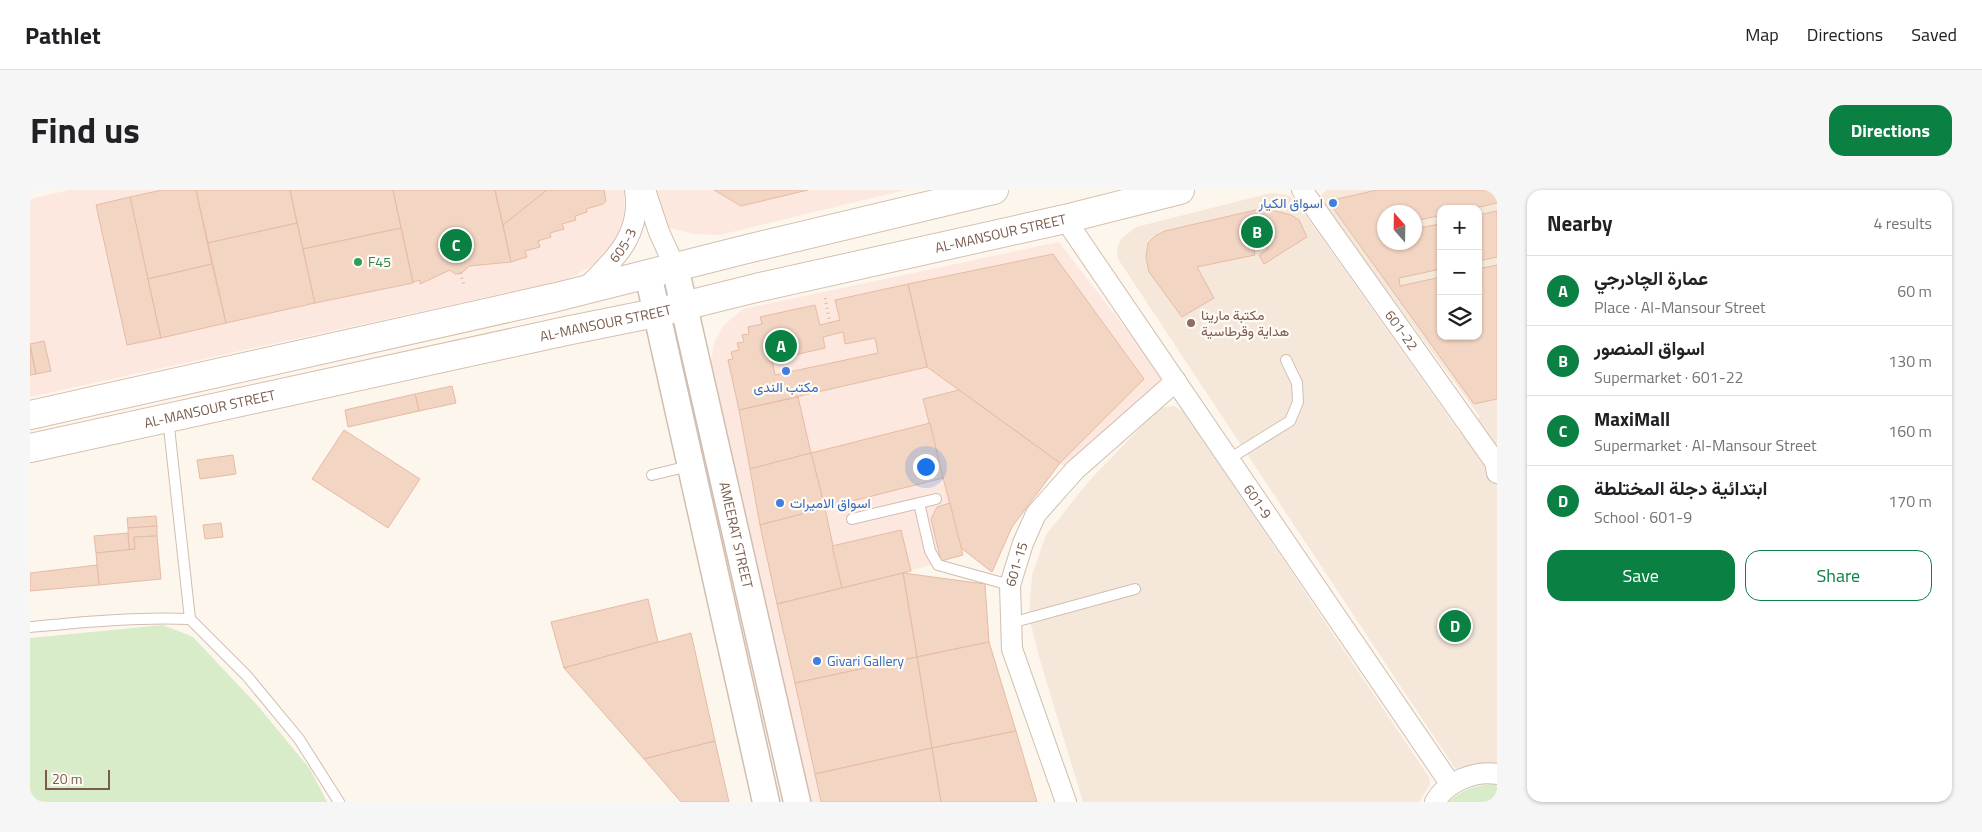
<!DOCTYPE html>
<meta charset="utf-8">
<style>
body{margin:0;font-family:"Titillium Web",Vazirmatn,sans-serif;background:#f6f6f6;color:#202124}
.controls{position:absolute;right:15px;top:15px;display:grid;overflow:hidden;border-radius:10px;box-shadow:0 1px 4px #0004}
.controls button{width:45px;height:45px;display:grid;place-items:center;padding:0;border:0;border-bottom:1px solid #e0e0e0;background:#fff;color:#202124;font:25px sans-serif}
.compass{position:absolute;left:1347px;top:15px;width:45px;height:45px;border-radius:50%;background:#fff;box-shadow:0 1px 4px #0004;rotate:340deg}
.scale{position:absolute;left:15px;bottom:12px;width:65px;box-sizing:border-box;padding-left:5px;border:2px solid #7a5c4d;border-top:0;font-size:14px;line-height:18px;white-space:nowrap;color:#7a5c4d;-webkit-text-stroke:4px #fffaf3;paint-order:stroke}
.you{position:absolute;left:895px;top:276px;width:18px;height:18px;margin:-12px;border:4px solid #fff;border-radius:50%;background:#1a73e8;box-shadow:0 0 0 8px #1a73e833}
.badge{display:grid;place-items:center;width:32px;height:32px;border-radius:50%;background:#0b8043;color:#fff;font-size:16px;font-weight:700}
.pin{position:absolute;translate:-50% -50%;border:2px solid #fff;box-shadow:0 1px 5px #0006}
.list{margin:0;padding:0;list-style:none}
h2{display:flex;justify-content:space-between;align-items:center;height:65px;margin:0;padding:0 20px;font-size:21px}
h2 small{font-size:16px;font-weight:400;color:#757577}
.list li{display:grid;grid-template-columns:32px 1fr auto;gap:15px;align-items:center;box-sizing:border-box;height:70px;padding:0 20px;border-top:1px solid #e0e0e0}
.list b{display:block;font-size:19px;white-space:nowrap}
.list p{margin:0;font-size:16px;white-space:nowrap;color:#757577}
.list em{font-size:16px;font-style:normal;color:#757577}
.actions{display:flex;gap:10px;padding:15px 20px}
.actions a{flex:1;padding:11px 0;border:1px solid #0b8043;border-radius:15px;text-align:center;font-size:18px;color:#0b8043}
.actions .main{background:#0b8043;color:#fff}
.icon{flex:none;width:28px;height:28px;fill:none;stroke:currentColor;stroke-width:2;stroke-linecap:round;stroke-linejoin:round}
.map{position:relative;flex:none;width:1467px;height:612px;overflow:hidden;border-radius:15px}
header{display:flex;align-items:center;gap:30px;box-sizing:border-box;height:70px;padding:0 25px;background:#fff;border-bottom:1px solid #e0e0e0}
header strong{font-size:24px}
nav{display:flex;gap:28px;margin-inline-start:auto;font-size:18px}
.intro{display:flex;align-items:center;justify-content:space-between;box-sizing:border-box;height:120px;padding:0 30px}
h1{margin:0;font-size:35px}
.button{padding:12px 22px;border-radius:15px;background:#0b8043;color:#fff;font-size:18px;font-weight:700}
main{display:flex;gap:30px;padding:0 30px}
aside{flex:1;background:#fff;border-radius:15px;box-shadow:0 1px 4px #0004}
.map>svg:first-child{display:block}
.residential{fill:#f5e8da;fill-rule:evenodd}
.commercial{fill:#fde8e0}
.green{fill:#d8ecc9}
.building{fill:#f3d5c3;stroke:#e6bba3;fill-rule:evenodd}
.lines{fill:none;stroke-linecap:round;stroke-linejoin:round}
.service-casing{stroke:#d1beb0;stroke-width:12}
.minor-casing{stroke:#d1beb0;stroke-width:22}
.tertiary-casing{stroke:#d1beb0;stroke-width:29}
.secondary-casing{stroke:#d6c0b0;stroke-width:30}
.path{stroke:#d9b8a5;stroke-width:3;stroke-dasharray:1 4;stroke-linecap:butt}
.service{stroke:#fff;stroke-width:10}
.minor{stroke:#fff;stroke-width:20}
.tertiary{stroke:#fff;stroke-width:26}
.secondary{stroke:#fff;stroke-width:28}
.shop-dot{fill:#3f7fe0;stroke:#fffaf3;stroke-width:2}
.leisure-dot{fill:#2e9e5b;stroke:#fffaf3;stroke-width:2}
.education-dot{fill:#8d6e63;stroke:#fffaf3;stroke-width:2}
.labels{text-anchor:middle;stroke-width:4.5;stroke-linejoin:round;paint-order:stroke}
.shop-label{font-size:14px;fill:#366cbe;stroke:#fffaf3;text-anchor:start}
.street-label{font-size:14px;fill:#7a5c4d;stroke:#fffaf3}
.leisure-label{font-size:14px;fill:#27864d;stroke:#fffaf3;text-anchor:start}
.education-label{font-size:14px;fill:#785e54;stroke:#fffaf3;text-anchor:start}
</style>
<header>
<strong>Pathlet</strong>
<nav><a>Map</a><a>Directions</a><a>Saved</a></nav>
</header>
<div class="intro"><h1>Find us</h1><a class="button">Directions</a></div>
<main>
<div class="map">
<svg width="1467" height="612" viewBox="0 0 1467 612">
<rect width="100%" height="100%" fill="#fdf6ec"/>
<g class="residential">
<path d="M1296,0H1467V574H1451L1426,580L1088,69L1087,58L1091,49L1106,37L1241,3L1258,5L1265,10L1430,243L1450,227L1292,13L1289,8ZM1411,19H1448V146H1411ZM1354,22H1384V52H1354Z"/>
<path d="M1144,216L1154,222L1399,587L1400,595L1389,612H1053L1009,467L999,426L1002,385L1016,345L1059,291L1129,218Z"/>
</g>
<g class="commercial">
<path d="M39,0H594V24L587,48L568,72L539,89L0,207V9Z"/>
<path d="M622,0H875L690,45L663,44L639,38L626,18Z"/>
<path d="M1029,52L1128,181L1131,187L1129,194L1036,279L1030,273L929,200L893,209L933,365L873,383L911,612H778L680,181L684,153L693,136L713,119Z"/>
</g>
<g class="green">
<path d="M133,435L163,447L228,516L280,579L297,612H0V448Z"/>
<path d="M1462,594L1467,596V612H1418C1432,600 1443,596 1462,594Z"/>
</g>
<g class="building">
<path d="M132,0H166L182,74L118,89L100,7Z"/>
<path d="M166,0H260L267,33L178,53Z"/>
<path d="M260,0H363L371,38L273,59Z"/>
<path d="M363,0H465L481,72L439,76L432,83L425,84L420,80L390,94V90L383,92Z"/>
<path d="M465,0H517L473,35Z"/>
<path d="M517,0H574L576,11L573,14L556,19L557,22L545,26L546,30L532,34L534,39L520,43L521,47L508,51L510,57L495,61L497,67L481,72L473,35Z"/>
<path d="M684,0H778L711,16Z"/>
<path d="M1347,0H1467V13L1441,19H1411V79L1369,88L1370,96L1411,87V146H1448V79L1467,75V209L1444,214L1298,11ZM1354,22H1384V31L1408,26L1410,34L1384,39V52H1354Z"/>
<path d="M100,7L131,148L97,155L66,15Z"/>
<path d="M1234,18L1261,25L1269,30L1277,47L1234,74L1229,65L1238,59L1235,55L1224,59L1225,65L1167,77L1184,108L1152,127L1119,82L1116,67L1118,53L1125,46L1135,41Z"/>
<path d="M1467,21V67L1448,71V25Z"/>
<path d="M267,33L285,113L196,133L178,53Z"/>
<path d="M371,38L383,93L285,113L273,59Z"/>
<path d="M1023,64L1114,189L1030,273L897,177L878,94Z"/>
<path d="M182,74L196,133L131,148L118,89Z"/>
<path d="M878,94L897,177L709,220L698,170L703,169L701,162L709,160L707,153L714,152L712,145L719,144L718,137L732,134L730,127L785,115L790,135L810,130L805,110ZM813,142L815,154L845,148L848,163L745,185L742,170L795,158L793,147Z"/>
<path d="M14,151L21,181L6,184L0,154Z"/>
<path d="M0,158L6,184L0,185Z"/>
<path d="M422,196L426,213L389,221L385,204Z"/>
<path d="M929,200L1030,273L982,337L962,382L931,358L893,209Z"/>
<path d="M385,204L389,221L318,237L315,220Z"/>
<path d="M768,207L781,263L720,279L709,220Z"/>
<path d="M900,233L913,288L795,318L781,263Z"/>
<path d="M314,240L390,289L358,338L282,289Z"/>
<path d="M781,263L795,318L730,335L720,279Z"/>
<path d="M203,265L206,284L170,289L167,270Z"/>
<path d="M920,313L933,365L911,371L901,329L907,317Z"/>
<path d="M795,318L812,398L747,414L730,335Z"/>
<path d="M126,326L127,336L98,338L97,328Z"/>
<path d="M191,333L193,347L175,349L173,335Z"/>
<path d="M127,336V346L104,347L105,359L99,360L98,338Z"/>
<path d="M871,340L881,381L812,398L802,356Z"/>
<path d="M98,343L99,360L66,363L64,346Z"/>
<path d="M127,346L131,389L69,395L66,363L105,359L104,347Z"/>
<path d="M67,375L69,395L0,401V383Z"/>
<path d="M873,383L955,394L959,452L887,467Z"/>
<path d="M873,383L887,467L765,493L747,414Z"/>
<path d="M618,409L628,452L534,478L521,432Z"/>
<path d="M661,443L685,551L614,569L534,478Z"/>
<path d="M959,452L986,541L902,558L887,467Z"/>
<path d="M887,467L902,558L785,584L765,493Z"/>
<path d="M986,541L1007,612H911L902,558Z"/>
<path d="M685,551L699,612H651L614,569Z"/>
<path d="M902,558L911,612H791L785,584Z"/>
</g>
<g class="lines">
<defs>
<g id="service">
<path d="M138,228L160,429L217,486L269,549L309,612"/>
<path d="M1199,269L1260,231L1268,212L1267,193L1256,170"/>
<path d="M622,285L659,276"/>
<path d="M889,313L900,361L908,375L980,395"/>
<path d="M822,329L906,309"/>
<path d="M981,433L1105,399"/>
<path d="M0,437C54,432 106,427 160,429"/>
</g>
<g id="minor">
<path d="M615,0L629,42L645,77"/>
<path id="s1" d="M1272,0L1465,272L1467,283"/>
<path id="s2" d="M1035,29L1421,595"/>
<path id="s3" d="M555,99C584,69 612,46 605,0"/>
<path id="s4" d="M1036,612L982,459L980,395L993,353L1006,324L1045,280L1146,191"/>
<path d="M1405,612C1416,592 1445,580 1467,584"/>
</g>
<g id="tertiary">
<path id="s5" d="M645,77L767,612"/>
<path d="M618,84L736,612"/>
</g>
<g id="secondary">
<path d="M0,225L527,107L717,59L964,0"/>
<path id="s6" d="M0,258L536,141L625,123L726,98L1035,29L1150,0"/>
</g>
</defs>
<use href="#service" class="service-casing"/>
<use href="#minor" class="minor-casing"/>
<use href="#tertiary" class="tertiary-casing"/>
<use href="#secondary" class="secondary-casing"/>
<g class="path">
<path d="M430,83L434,95"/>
<path d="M795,108L800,133"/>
</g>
<use href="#service" class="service"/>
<use href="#minor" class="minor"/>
<use href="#tertiary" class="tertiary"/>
<use href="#secondary" class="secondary"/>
</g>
<g class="shop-dot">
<circle cx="1303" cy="13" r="5"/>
<circle cx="756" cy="181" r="5"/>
<circle cx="750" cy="313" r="5"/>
<circle cx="787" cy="471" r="5"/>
</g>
<circle class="leisure-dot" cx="328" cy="72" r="5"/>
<circle class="education-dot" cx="1161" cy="133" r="5"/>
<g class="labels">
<g class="shop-label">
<text x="1293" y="18" text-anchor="end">اسواق الكيار</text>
<text x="756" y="202" text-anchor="middle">مكتب الندى</text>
<text x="760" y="318">اسواق الاميرات</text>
<text x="797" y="476">Givari Gallery</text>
</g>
<g class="street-label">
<text dy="5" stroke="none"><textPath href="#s6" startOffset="994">AL-MANSOUR STREET</textPath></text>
<text dy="5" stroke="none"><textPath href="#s3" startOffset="58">605-3</textPath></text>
<text dy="5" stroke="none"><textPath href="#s6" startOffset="589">AL-MANSOUR STREET</textPath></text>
<text dy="5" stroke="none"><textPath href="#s1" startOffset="172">601-22</textPath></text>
<text dy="5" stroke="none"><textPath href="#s6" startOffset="184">AL-MANSOUR STREET</textPath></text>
<text dy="5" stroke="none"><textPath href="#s2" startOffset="342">601-9</textPath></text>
<text dy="5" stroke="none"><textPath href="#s5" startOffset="275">AMEERAT STREET</textPath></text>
<text dy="5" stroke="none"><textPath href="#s4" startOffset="248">601-15</textPath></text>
</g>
<g class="leisure-label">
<text x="338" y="77">F45</text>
</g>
<g class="education-label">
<text x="1171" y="130">مكتبة مارينا<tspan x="1171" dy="16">هداية وقرطاسية</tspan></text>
</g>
</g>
</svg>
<div class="controls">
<button>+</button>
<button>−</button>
<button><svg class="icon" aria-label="layers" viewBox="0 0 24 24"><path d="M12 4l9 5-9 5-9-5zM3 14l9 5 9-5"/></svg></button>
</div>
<svg class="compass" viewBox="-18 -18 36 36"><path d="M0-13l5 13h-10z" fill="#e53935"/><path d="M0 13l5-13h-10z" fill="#757577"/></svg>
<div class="scale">20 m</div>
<div class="you"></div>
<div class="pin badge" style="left:751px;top:156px">A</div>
<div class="pin badge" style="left:1227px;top:42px">B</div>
<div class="pin badge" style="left:426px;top:55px">C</div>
<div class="pin badge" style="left:1425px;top:436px">D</div>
</div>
<aside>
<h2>Nearby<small>4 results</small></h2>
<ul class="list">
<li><span class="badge">A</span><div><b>عمارة الچادرجي</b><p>Place · Al-Mansour Street</p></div><em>60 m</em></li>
<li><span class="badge">B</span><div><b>اسواق المنصور</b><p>Supermarket · 601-22</p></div><em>130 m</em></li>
<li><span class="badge">C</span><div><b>MaxiMall</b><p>Supermarket · Al-Mansour Street</p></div><em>160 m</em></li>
<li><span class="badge">D</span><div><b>ابتدائية دجلة المختلطة</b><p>School · 601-9</p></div><em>170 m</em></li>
</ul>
<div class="actions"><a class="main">Save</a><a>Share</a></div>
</aside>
</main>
